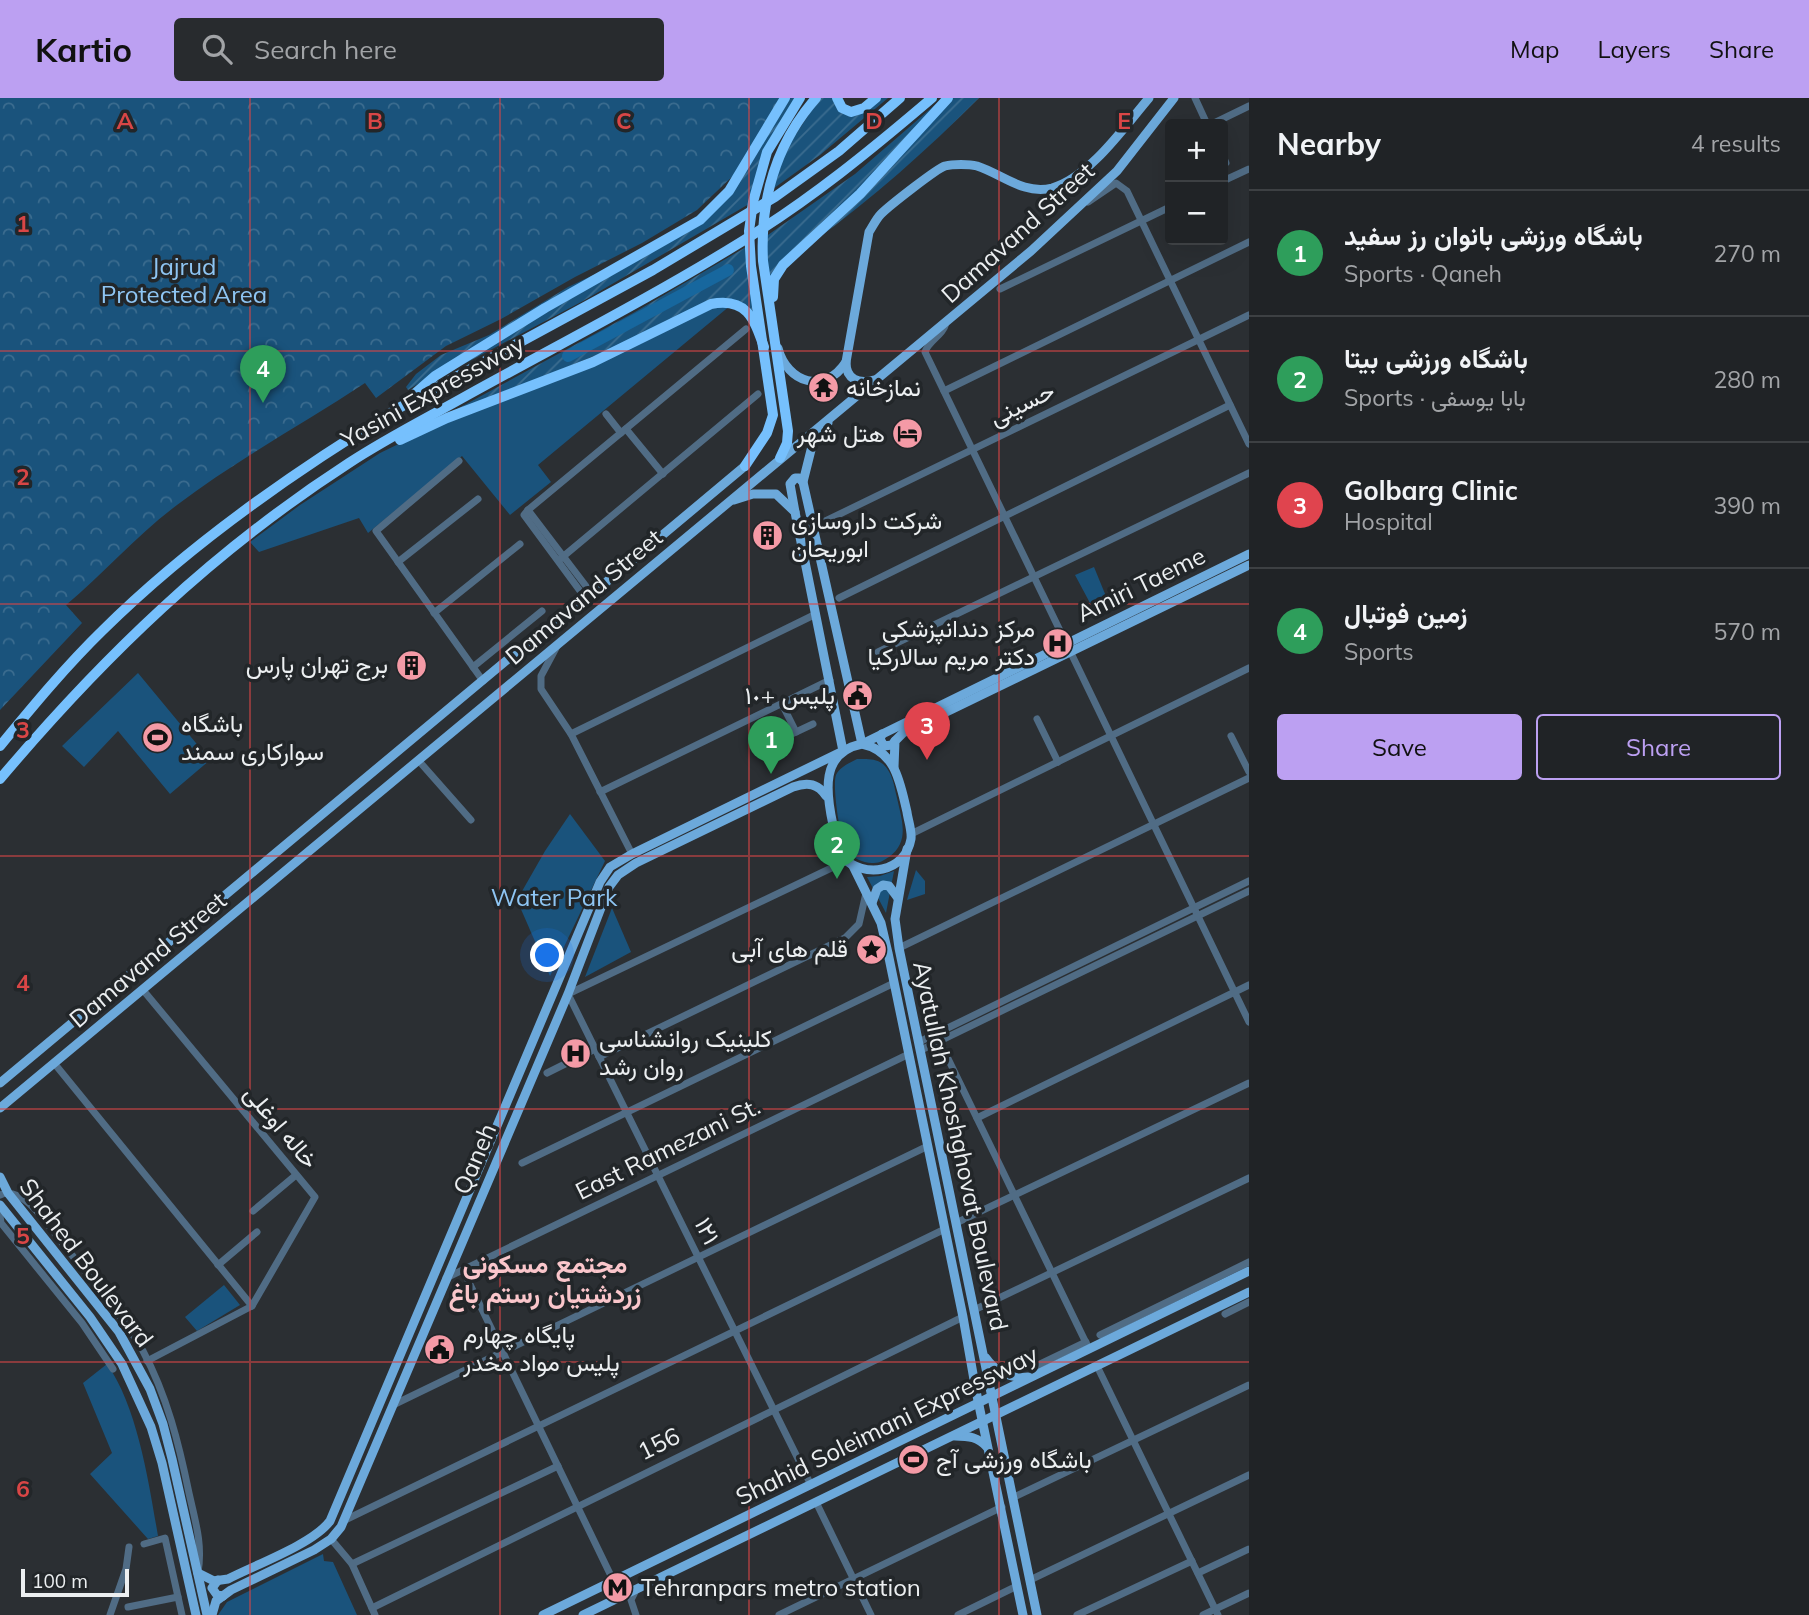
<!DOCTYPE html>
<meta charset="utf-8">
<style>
body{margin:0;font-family:Mulish,Vazirmatn,sans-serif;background:#282b2e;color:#f1f3f6}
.controls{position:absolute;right:21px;top:21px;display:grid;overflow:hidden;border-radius:7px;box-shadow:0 7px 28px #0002}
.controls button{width:63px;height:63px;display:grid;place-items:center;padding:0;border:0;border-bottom:2px solid #3d4043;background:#202326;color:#f1f3f6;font:35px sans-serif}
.scale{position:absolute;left:21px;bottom:18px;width:108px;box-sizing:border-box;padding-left:7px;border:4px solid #eceff1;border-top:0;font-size:19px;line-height:24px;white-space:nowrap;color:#eceff1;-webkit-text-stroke:5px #222629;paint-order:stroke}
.you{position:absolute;left:548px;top:858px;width:24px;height:24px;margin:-18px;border:5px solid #fff;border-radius:50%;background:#1a73e8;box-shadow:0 0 0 10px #1a73e833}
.badge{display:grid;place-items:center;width:46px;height:46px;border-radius:50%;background:#bca0f2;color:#fff;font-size:23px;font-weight:700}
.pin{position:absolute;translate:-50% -58px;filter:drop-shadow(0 2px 4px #0008)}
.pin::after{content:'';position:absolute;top:37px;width:24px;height:21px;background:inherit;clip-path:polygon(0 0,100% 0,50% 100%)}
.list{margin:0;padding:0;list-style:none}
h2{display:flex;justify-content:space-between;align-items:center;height:91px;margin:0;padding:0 28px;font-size:30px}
h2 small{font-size:23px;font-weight:400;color:#a2a4a7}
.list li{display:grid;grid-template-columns:46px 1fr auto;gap:21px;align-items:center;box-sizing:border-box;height:126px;padding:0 28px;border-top:2px solid #3d4043}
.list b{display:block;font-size:26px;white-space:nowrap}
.list p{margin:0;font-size:23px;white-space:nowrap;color:#a2a4a7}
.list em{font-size:23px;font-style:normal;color:#a2a4a7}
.actions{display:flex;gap:14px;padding:21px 28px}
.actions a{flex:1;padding:16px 0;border:2px solid #bca0f2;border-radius:7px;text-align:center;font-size:24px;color:#bca0f2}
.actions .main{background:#bca0f2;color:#111}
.icon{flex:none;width:38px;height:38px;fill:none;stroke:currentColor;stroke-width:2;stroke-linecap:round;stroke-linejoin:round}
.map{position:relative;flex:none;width:1249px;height:1517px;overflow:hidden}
header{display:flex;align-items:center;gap:42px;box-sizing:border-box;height:98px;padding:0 35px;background:#bca0f2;color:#111}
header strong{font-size:33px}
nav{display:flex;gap:38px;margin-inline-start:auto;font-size:24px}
.search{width:490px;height:63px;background:#282b2e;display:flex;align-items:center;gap:18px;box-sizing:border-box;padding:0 24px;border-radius:7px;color:#a2a4a7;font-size:26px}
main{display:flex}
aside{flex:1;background:#202326}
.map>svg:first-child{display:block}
.green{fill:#1a537c}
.forest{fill:url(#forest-crowns)}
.garden{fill:url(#garden-furrows)}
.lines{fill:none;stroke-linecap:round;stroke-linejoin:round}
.river{stroke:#17679e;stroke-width:12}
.minor{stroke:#506c85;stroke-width:7}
.major{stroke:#6ca9db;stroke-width:9}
.highway{stroke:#76c0fd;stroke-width:10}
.grid{fill:none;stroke:#d94646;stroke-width:2;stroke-opacity:0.55}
.labels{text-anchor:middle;stroke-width:7;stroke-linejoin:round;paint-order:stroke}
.street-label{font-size:24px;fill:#eceff1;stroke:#222629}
.park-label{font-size:24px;fill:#8ec5f3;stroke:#222629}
.poi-label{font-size:24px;fill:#eceff1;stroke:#222629;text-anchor:start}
.neighbourhood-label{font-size:26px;font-weight:bold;fill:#fac6cb;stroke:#222629}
.grid-label{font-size:23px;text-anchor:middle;font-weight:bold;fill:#d94646;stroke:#222629;stroke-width:7;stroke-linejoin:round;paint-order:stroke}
</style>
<header>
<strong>Kartio</strong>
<div class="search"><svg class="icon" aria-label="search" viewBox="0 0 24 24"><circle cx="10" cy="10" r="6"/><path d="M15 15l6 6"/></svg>Search here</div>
<nav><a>Map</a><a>Layers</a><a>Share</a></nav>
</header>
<main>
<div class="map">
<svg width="1249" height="1517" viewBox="0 0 1249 1517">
<defs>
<pattern id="forest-crowns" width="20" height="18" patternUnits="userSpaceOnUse" patternTransform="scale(1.75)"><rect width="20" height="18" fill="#1a537c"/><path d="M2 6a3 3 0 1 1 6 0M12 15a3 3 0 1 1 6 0" fill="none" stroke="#3b6c8f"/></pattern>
<pattern id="garden-furrows" width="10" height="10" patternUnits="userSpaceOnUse" patternTransform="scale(1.75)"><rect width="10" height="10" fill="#1a537c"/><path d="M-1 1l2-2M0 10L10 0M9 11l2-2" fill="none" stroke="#3b6c8f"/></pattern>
</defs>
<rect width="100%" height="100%" fill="#2b2f33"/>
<g class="green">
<path d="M731,207L538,367L551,384L510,417L462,358L368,435L359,420L259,454L250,444L300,407L380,355L417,337L699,213Z"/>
<path d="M1094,469L1110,508L1099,513L1094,505H1090L1075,477Z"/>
<path d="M138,575L210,662L170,696L118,633L84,669L62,648Z"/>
<path d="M857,661C866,661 875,660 883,666C893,675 894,688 897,700C902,723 910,743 889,759C884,762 880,765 874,765C865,766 851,760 846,751C840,741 832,688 836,677C840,669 849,665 857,661Z"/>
<path d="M570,716L605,763L550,878L517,802L545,753Z"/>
<path d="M916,772L925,783V796L907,802Z"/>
<path d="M894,773L886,815L867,779L880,778Z"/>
<path d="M612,810L631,854L585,879Z"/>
<path d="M224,1187L240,1207L197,1233L185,1219Z"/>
<path d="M107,1266C138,1310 149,1386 158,1438L148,1441L90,1376L112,1355L83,1285Z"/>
<path d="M323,1456L324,1463L333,1464L357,1517H218L227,1504Z"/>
</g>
<path class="forest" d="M0,0H782L735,76L697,112L642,145L575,179L501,221L446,248L376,300L365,285C303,326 236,362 177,407C137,437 104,475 66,507L82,525L0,612Z"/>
<g class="garden">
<path d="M788,0H796L770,40L749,106L583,203L462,267L503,240L704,122Z"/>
<path d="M820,0H833L842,14L881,0H888L820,57L770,93L784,54Z"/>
<path d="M943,0L872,80L781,164L771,193L765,139L855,76Z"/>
<path d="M951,0H979C928,51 872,101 814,143Z"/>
<path d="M746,149L759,229L731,202L437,322L635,214Z"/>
<path d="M608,170L408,292L406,289L416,276L441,257L489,237L568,189Z"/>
</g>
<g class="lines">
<path class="river" d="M568,258L728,172"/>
<g class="minor">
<path d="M1195,0L1207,26"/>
<path d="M1212,26L1249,8"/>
<path d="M1223,58L1226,65"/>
<path d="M1223,83L1249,71"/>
<path d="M1088,104L1116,85L1127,93L1249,346"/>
<path d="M1000,191L1170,109"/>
<path d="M946,225C943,238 929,242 925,254L1066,545"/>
<path d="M944,293L1249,144"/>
<path d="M606,316L621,335"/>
<path d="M626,331L663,376"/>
<path d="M459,363L376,433L483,583"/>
<path d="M528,412L746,231"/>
<path d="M528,412L524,417L586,501"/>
<path d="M528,412L592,496"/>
<path d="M813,429L1249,217"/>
<path d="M559,462L758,296"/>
<path d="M398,464L478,401"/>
<path d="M839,500L1230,307"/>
<path d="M434,515L520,446"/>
<path d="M556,550L541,578V591L571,636L632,756"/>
<path d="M1070,553L1249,924"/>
<path d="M878,554L1249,375"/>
<path d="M473,569L542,513"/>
<path d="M782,606L796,634L787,638"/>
<path d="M1037,621L1058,664"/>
<path d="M796,634L813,626"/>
<path d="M571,636L816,516"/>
<path d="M1231,638L1249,674"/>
<path d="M418,662L471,722"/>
<path d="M600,694L830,582"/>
<path d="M911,736L1249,570"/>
<path d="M899,850L1249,680"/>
<path d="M143,892L315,1099L252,1208L147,1263"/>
<path d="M568,896L811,1387"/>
<path d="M568,896L846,763"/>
<path d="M938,940L1089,1251"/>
<path d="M919,944L1249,783"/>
<path d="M921,952L1249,793"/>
<path d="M599,959L845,840L859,826L866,795"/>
<path d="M54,965L252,1208"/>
<path d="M547,975L595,951"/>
<path d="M977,1020L1249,887"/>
<path d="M522,1065L894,885"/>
<path d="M0,1097C22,1086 48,1127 60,1142C88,1178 120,1213 143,1253C167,1298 179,1346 189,1395C195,1422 203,1447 198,1474"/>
<path d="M253,1113L296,1077"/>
<path d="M0,1118L1,1125L82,1225L113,1271"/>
<path d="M956,1125L1249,985"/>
<path d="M218,1167L257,1134"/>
<path d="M463,1172L613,1482"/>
<path d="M446,1180L909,956"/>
<path d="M974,1212L1249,1080"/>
<path d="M1225,1216L1249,1204"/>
<path d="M1100,1237L1249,1164"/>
<path d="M1097,1268L1218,1517"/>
<path d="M1034,1269L1086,1244"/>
<path d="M393,1307L928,1048"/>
<path d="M1014,1399L1249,1287"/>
<path d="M816,1404L871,1517"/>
<path d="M343,1423L945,1131"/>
<path d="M331,1441L352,1466L375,1517"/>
<path d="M144,1446L165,1440L182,1517"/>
<path d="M352,1466L558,1368"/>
<path d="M1198,1475L1249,1451"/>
<path d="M1030,1482L1249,1377"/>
<path d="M636,1492L631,1502L636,1517"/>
<path d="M128,1509L178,1499"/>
<path d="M372,1510L963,1219"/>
<path d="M110,1517L126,1471L129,1449"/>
<path d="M779,1517L1002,1409"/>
<path d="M958,1517L1017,1488"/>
<path d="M1077,1517L1192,1463"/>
<path d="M1203,1517L1249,1495"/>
</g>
<g class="major">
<path d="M778,250C787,285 825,297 846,264"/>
<path d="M874,282C859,286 846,282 846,264L869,134C873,128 876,121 881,116C889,108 936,71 945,68C953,66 969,66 977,68C1002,76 1023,97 1052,90C1089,80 1125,28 1149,0"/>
<path d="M828,325L812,348L803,384L862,646L1249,456"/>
<path d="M795,414L790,386L795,380H799L803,384"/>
<path d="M882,636L880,641L884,648L892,647L895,643"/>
<path d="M862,646C896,653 900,685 907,714C908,722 912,732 911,741C905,775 864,781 842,759C837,749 836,738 833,727C826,695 820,654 862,646Z"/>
<path d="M894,669L895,643L903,635L1249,467"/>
<path d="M907,751L895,821L899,850L1037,1517"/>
<path d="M853,768L881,825L888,855L963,1219L976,1293L1023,1517"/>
<path d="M872,805L877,791L883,787L889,788L898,800"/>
<path d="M0,985L513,557L586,501L745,368"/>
<path d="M0,1010L1031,153L1117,73L1174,0"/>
<path d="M0,1079L8,1095L119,1234L150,1291L163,1326L172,1361L207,1517"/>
<path d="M0,1107L90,1219L122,1266L151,1329L162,1365L196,1517"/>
<path d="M986,1260C996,1274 1011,1281 1028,1279"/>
<path d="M955,1338C969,1338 978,1339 987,1349"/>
<path d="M198,1475L214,1483L228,1481C255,1467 313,1446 330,1423L600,784L610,769L632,756L843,653L795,414L776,396H753L734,402"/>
<path d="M218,1482L212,1490L217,1497L223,1498"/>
<path d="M212,1517L216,1503L231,1492L314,1452L331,1441L341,1429L568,896L609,789L618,777L636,765L793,689C807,684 818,685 826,698"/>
<path d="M543,1517L1249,1173"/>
<path d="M583,1517L1249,1194"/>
</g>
<g class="highway">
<path d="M837,0L842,10L851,14L864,10L876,0"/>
<path d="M773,199L774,181L783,167L860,96L948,0"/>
<path d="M412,298L435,278L545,210L700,122L729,93L785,0"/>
<path d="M400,342L447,320L593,264L711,206C747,199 754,221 764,249"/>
<path d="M780,360L787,345L788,333L763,163C760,102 775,47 816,0"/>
<path d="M745,368L767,335L773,317L751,168L749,133L753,104L767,54L800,0"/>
<path d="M0,648C33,608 66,568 103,532C190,446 293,374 397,311L653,172L775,99L839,53L900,0"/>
<path d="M0,681C104,558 213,453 349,365C387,340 427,320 466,298C558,247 652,199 741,144C810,102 871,52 932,0"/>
</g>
</g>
<path class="grid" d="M250,0V1517M500,0V1517M749,0V1517M999,0V1517M0,253H1249M0,506H1249M0,758H1249M0,1011H1249M0,1264H1249"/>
<defs>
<symbol id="temple-disc" viewBox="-11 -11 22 22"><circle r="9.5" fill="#f49aa6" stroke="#222629"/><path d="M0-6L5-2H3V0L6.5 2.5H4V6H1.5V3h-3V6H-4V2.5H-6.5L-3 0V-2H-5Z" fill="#111"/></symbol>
<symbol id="hotel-disc" viewBox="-11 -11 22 22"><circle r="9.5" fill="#f49aa6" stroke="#222629"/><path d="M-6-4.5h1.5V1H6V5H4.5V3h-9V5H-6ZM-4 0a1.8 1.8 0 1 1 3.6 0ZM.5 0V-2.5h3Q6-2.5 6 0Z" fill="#111"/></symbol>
<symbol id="building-disc" viewBox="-11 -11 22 22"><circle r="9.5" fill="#f49aa6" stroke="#222629"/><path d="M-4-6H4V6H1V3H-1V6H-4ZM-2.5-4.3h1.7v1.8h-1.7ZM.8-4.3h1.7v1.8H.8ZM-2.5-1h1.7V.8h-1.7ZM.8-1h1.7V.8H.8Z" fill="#111"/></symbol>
<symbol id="hospital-disc" viewBox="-11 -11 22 22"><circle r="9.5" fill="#f49aa6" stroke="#222629"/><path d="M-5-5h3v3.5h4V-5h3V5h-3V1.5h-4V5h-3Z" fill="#111"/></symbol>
<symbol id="civic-disc" viewBox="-11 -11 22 22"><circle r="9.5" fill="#f49aa6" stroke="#222629"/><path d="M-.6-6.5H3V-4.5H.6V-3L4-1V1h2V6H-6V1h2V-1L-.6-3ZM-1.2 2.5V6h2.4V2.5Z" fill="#111"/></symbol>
<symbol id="stadium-disc" viewBox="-11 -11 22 22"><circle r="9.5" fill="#f49aa6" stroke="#222629"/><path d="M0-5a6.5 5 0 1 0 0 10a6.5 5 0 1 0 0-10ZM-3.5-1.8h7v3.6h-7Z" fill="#111"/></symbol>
<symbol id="sight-disc" viewBox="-11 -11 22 22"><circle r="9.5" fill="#f49aa6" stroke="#222629"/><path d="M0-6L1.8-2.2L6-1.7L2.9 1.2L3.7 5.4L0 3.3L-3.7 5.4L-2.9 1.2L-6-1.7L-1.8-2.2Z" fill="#111"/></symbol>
<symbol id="metro-disc" viewBox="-11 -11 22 22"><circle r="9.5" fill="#f49aa6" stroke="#222629"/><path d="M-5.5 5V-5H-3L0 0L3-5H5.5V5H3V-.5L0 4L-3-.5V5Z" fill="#111"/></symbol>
</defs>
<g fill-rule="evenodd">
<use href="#temple-disc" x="806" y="272" width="35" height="35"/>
<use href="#hotel-disc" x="890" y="318" width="35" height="35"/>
<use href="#building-disc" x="750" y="420" width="35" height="35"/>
<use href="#hospital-disc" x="1040" y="528" width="35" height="35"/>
<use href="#building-disc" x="394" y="550" width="35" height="35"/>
<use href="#civic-disc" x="840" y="580" width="35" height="35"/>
<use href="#stadium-disc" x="140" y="622" width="35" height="35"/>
<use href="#sight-disc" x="854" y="834" width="35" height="35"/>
<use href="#hospital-disc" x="558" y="938" width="35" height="35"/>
<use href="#civic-disc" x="422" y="1234" width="35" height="35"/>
<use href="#stadium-disc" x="896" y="1344" width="35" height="35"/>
<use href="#metro-disc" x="600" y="1472" width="35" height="35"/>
</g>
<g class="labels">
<g class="street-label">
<text transform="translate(1018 135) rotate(-42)" y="8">Damavand Street</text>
<text transform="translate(433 294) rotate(-29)" y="8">Yasini Expressway</text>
<text transform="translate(1022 306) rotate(-26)" y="8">حسینی</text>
<text transform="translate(1141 487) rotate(-26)" y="8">Amiri Taeme</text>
<text transform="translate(584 499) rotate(-40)" y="8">Damavand Street</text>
<text transform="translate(148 862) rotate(-40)" y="8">Damavand Street</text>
<text transform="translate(281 1029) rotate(50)" y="8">خاله اوغلی</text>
<text transform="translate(960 1048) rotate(78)" y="8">Ayatullah Khoshghovat Boulevard</text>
<text transform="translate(668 1051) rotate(-26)" y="8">East Ramezani St.</text>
<text transform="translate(475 1061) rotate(-67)" y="8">Qaneh</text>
<text transform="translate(707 1133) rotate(64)" y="8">۱۲۱</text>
<text transform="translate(86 1165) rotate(53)" y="8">Shahed Boulevard</text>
<text transform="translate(887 1328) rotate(-26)" y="8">Shahid Soleimani Expressway</text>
<text transform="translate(659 1346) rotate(-26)" y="8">156</text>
</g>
<g class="park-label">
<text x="184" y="177">Jajrud<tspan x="184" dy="28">Protected Area</tspan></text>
<text x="554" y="808">Water Park</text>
</g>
<g class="poi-label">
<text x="846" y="298">نمازخانه</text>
<text x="885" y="344" text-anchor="end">هتل شهر</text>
<text x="791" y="431">شرکت داروسازی<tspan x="791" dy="28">ابوریحان</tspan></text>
<text x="1035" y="539" text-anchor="end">مرکز دندانپزشکی<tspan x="1035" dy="28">دکتر مریم سالارکیا</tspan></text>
<text x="388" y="575" text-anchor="end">برج تهران پارس</text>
<text x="835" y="606" text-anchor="end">پلیس +١٠</text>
<text x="181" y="634">باشگاه<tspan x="181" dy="28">سوارکاری سمند</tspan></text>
<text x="848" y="859" text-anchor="end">قلم های آبی</text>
<text x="599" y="949">کلینیک روانشناسی<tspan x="599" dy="28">روان رشد</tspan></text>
<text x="463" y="1245">پایگاه چهارم<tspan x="463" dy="28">پلیس مواد مخدر</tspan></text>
<text x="936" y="1370">باشگاه ورزشی آج</text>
<text x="641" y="1498">Tehranpars metro station</text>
</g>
<g class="neighbourhood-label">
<text x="545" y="1175">مجتمع مسکونی<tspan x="545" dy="30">زردشتیان رستم باغ</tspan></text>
</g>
</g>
<g class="grid-label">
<text x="125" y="31">A</text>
<text x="375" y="31">B</text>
<text x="624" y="31">C</text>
<text x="874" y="31">D</text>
<text x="1124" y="31">E</text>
<text x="23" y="134">1</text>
<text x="23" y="387">2</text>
<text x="23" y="640">3</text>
<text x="23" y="893">4</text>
<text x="23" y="1146">5</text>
<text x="23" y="1399">6</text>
</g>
</svg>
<div class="controls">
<button>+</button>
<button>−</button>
</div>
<div class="scale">100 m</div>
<div class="you"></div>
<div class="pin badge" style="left:771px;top:676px;background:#2e9e5b">1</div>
<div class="pin badge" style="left:837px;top:781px;background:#2e9e5b">2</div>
<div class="pin badge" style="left:927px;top:662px;background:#e0444e">3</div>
<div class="pin badge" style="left:263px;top:305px;background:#2e9e5b">4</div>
</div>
<aside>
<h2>Nearby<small>4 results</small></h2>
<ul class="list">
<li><span class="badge" style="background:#2e9e5b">1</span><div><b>باشگاه ورزشی بانوان رز سفید</b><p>Sports · Qaneh</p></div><em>270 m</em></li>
<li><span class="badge" style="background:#2e9e5b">2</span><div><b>باشگاه ورزشی بیتا</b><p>Sports · بابا یوسفی</p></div><em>280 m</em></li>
<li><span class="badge" style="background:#e0444e">3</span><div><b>Golbarg Clinic</b><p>Hospital</p></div><em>390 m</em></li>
<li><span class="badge" style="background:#2e9e5b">4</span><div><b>زمین فوتبال</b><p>Sports</p></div><em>570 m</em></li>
</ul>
<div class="actions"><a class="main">Save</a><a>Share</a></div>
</aside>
</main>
